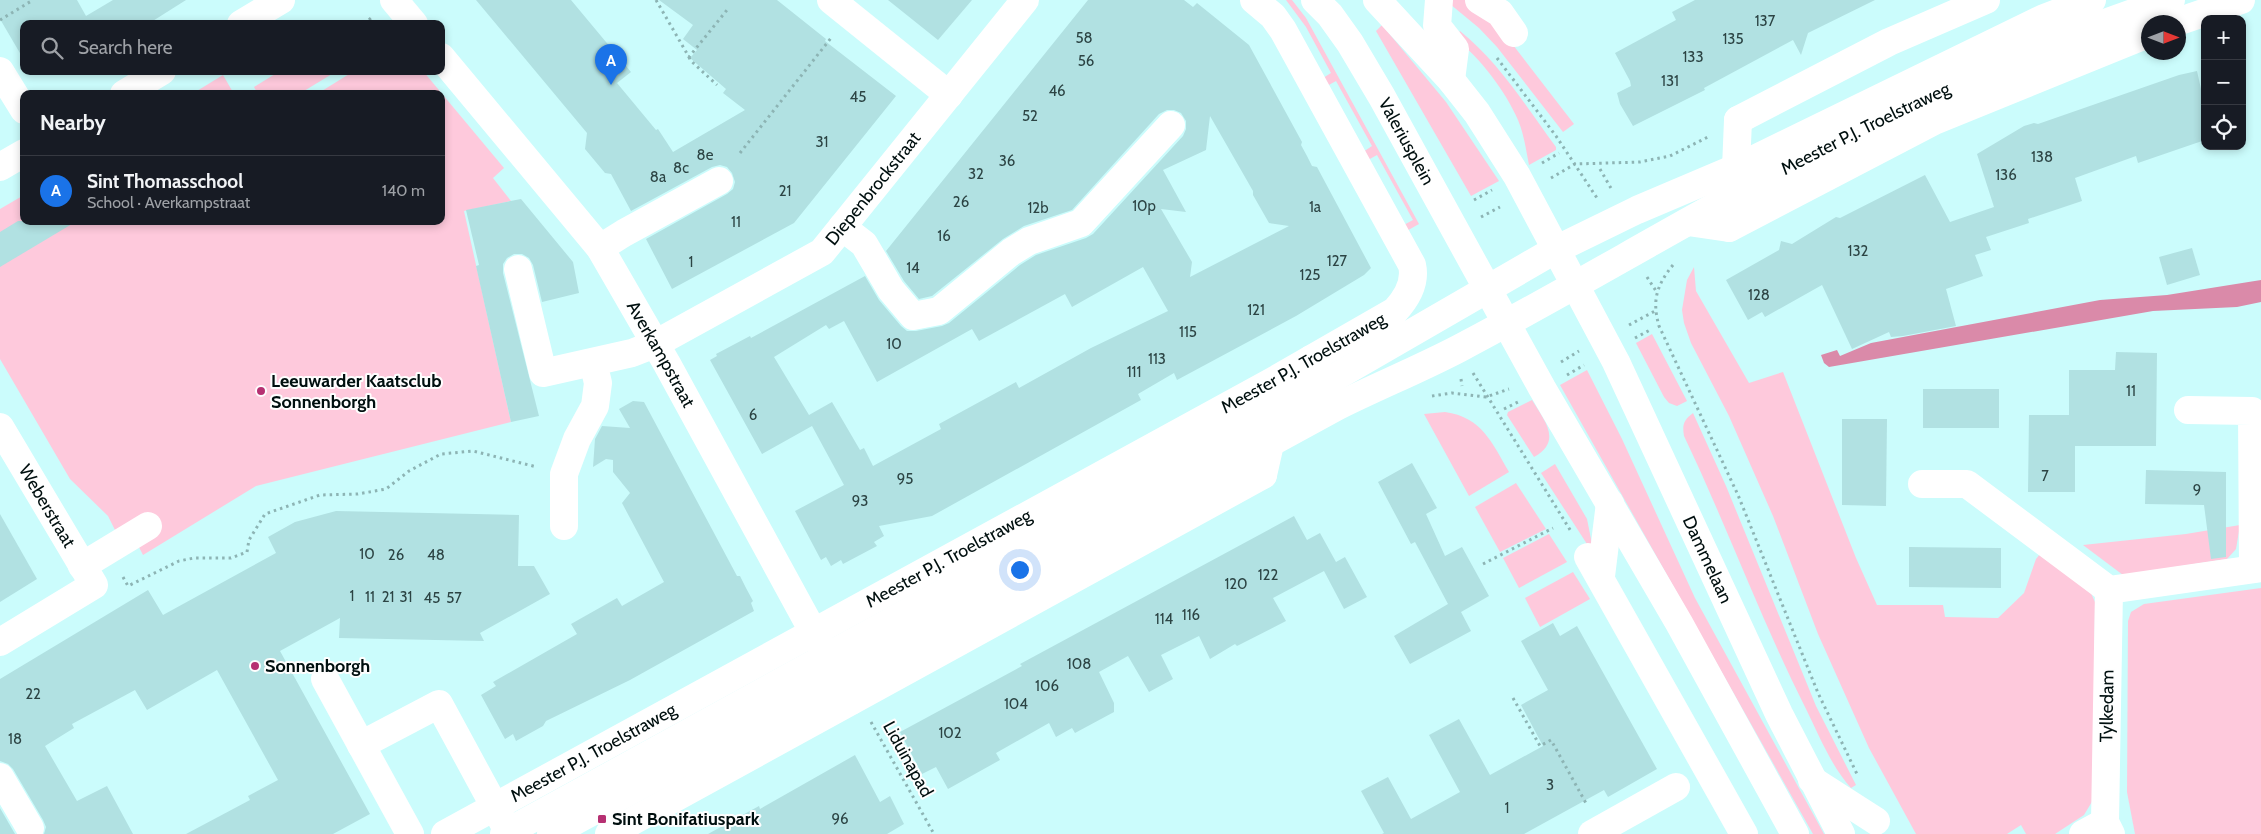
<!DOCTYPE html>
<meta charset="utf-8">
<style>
body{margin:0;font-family:Cabin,sans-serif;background:#242831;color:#f1f3f6}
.controls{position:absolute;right:15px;top:15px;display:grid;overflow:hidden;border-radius:10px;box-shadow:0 2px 8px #0003}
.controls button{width:45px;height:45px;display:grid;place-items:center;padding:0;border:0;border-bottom:1px solid #363941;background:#171b24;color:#f1f3f6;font:25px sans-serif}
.compass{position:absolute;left:2141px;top:15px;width:45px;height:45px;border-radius:50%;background:#171b24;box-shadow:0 2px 8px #0003;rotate:90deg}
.you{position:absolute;left:1019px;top:569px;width:18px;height:18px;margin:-12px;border:4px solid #fff;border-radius:50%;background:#1a73e8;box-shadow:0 0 0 8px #1a73e833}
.badge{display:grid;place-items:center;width:32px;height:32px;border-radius:50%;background:#1a73e8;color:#fff;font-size:16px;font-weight:700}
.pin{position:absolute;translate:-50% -41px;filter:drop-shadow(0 1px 2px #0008)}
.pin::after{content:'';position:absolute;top:26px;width:18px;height:15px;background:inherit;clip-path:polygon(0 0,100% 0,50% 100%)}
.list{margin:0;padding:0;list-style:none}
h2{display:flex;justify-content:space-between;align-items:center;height:65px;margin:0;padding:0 20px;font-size:21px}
h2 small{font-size:16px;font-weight:400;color:#9ea1a6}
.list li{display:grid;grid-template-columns:32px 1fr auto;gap:15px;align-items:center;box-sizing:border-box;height:70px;padding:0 20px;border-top:1px solid #363941}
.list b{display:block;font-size:19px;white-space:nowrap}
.list p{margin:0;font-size:16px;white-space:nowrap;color:#9ea1a6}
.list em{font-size:16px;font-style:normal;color:#9ea1a6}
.icon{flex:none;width:28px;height:28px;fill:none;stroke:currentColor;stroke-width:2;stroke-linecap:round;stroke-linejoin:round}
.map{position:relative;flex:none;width:2261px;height:834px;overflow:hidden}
.search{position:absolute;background:#171b24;box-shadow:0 2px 8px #0003;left:20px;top:20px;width:425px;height:55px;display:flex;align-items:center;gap:12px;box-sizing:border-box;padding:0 18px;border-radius:10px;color:#9ea1a6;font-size:19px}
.panel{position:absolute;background:#171b24;box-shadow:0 2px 8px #0003;left:20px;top:90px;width:425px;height:135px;border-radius:10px}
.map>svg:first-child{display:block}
.green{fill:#fec9dc}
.water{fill:#da8aa9}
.building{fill:#b1e1e2;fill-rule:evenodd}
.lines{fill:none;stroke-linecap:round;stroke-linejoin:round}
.path{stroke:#8db4b4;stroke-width:3;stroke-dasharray:2.5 4;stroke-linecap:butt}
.minor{stroke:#fff;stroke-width:28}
.major{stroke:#fff;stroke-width:28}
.poi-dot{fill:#b63072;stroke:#fefefe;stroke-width:2}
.labels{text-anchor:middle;stroke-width:4;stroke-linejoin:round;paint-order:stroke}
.number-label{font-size:15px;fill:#2c4444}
.street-label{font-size:18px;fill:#000f0f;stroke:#fefefe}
.poi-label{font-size:18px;font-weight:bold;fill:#000f0f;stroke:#fefefe;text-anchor:start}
</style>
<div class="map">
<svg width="2261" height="834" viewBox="0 0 2261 834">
<rect width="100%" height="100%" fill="#cbfcfc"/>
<g class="green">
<path d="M1286,0H1292L1306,18L1419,224L1403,233L1400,227L1413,220L1377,155L1368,160L1363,152L1372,146L1336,81L1327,86L1323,78L1331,73L1306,27Z"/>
<path d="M1451,0H1466L1503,32L1574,124L1563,132L1497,47L1479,28L1450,4Z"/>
<path d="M1382,25L1446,102L1499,181L1471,196L1376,31Z"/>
<path d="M1460,31C1499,62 1527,108 1556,147V150L1529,165C1526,150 1524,134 1518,120C1505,90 1480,58 1455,38Z"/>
<path d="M280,71H337L299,94H258L254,87Z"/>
<path d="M354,71H423L504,168L493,178L511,201L464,211L511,422L256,486L143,555L127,524L115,530L108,516L70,479L0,359V209L24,195V221H441V94H317Z"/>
<path d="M223,75L234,94H192Z"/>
<path d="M1694,267L1696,291L1749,383L1783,372L1856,558L1877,605H1943L1945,617L1998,618L2024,593L2036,559L2040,554L2090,591L2095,602L2093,800L2084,815L2055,834H2026L2021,825L2007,834H1916L1869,748L1818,634L1773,516L1729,416L1691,343L1684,323L1682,310L1687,280Z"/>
<path d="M1652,334L1687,401L1677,406L1669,403L1664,397L1636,343Z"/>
<path d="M1587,370L1622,439L1695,598L1824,834H1813L1560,385Z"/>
<path d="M1532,400C1544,420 1563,441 1534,457L1507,415L1508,412Z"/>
<path d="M1445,412C1482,417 1492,443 1509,472L1469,496L1424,414Z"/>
<path d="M1693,413L1726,486L1816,706L1856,785L1851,788C1831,766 1819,735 1806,709C1761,620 1727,526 1684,436C1682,424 1684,420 1693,413Z"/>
<path d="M1555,464L1587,519L1592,544H1587L1541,473Z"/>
<path d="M1516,483L1546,529L1500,552L1475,507Z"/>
<path d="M2240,525L2236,549L2227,559L2123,575L2083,545L2186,534Z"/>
<path d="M1549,534L1567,562L1519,588L1503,558Z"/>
<path d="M1573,572L1590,599L1540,627L1525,598Z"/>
<path d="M2261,588V834H2135L2127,792L2128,621L2131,612L2144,604Z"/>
</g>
<path class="water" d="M2261,280V302L2237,307L2153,311L1829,367L1824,363L1821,355L1837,350L1840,356L1871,343L2100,300L2167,295Z"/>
<g class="building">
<path d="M0,0H77L86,16L113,0H186L148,24H24V60L0,19Z"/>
<path d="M476,0H571L631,72L617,83L656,130L658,129L673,152L745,110L723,93L726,89L690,58L697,50L683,39L693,25L659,0H777L826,39L825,41L896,96L794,223L672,289L646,239L727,194L733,189L735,182L732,173L727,167L720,165L712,167L631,211L611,174L605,173L585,149L587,133Z"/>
<path d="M888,0H972L938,40Z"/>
<path d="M1088,0H1184L1193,7L1197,3L1249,45L1302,142L1301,145L1307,156L1312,166L1317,167L1371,268L1364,275L1296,316L1177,380L1174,373L1138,394L1141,400L932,516L879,526L884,536L874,542L877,546L843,564L841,560L831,566L826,557L821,560L795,511L844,485L812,426L762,454L710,360L717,356L716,354L750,336L751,338L865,276L879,300L901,326L907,331H916L942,326L949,323L1020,265L1036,255L1086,238L1093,234L1183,136L1186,129V121L1181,113L1174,110H1167L1159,114L1072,210L1024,226L1003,239L932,296L919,299L904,281L886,251ZM1210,116L1253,191V195L1269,223L1289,226L1190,277L1192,262L1161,209L1186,212L1163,170L1206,150ZM1143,267L1168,311L1091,348L1019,388L1016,382L939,424L941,429L873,466L864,448L860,450L832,402L809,415L774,357L826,325L829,329L844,321L877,382L972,329L979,341L1065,294L1072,307Z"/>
<path d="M1695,0H1875L1808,33L1801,55L1793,40L1704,88L1705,90L1633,126L1620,104L1617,93L1631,86L1630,81L1615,53L1676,20L1672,12Z"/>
<path d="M2197,71L2205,107V140L2138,163L2136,156L2075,178L2082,201L2028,219L2029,223L1986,237L1991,250L1975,255L1983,276L1946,289L1956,326L1903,336L1891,337L1889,332L1852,349L1822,285L1765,317L1762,312L1748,320L1726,280L1779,250L1781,241L1792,244L1836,217L1840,218L1925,175L1950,222L1994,207L1977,154L2024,126L2034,123L2038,124L2179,75Z"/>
<path d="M521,199L573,262L579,293L542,302L533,265L529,258L522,254H514L507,258L503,264V273L539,416L511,422L476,266L479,265L466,210Z"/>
<path d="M18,221H77L0,267V232Z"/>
<path d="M2192,248L2200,275L2167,285L2159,257Z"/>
<path d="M2116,352L2157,353L2156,446H2075V492H2028L2029,415H2069V370H2115Z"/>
<rect x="1923" y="389" width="76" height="39"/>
<path d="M633,401L644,402L737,576H740L746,588L753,601L751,603L754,611L630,680L546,721L543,726L516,741L513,734L505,739L481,695L496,686L493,682L577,634L571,624L617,598L622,606L664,582L622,503L630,493L613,472V460L606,459L593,467L595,439L602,426L630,428L619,409Z"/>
<path d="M1842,419H1887L1886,506L1842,505Z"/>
<path d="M1412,463L1437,508L1426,514L1445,556L1462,547L1489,596L1461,612L1471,631L1410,664L1394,636L1448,604L1415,542L1411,544L1378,482Z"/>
<path d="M2146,470L2226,472V557L2211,559L2204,505L2145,504Z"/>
<path d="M336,511L519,515L518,566H534L550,594L480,633L484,641L339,638L340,618L280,651L370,814L333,834H186L250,800L248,796L278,780L217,670L147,710L135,690L72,724L74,728L45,746L77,801L107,786L133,834H44L46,827L43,820L13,769L8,764L0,761V679L148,590L163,615L276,553L268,537L295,522Z"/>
<path d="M0,514L37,579L0,602Z"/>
<path d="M1294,516L1307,540L1320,533L1336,562L1345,557L1367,597L1344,609L1324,571L1273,598L1286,621L1237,646L1235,644L1210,659L1199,636L1161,655L1173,679L1149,692L1128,656L1099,672L1114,703V712L1075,733L1072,728L1056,737L1049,723L996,753L1000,760L948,789L936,767L922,774L900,732L1022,666L1020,664Z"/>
<path d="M1909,547L2001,548V588L1909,587Z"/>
<path d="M1553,623L1560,636L1577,626L1657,769L1608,797L1604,790L1524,834H1382L1384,833L1361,791L1388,777L1411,819L1460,792L1429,735L1459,719L1490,775L1543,746L1521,705L1548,690L1521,641Z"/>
<path d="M855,755L880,802L890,796L904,824L887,834H708L759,806L760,809Z"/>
<path d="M0,808L15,834H0Z"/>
</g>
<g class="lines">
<g class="path">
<path d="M656,0L689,57L727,10"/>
<path d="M0,20L33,0"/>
<path d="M364,24L371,18"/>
<path d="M689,57L690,60L717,85"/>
<path d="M1497,58L1556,136L1597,198"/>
<path d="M740,153L831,38"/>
<path d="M1542,163L1559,153"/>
<path d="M1600,169L1612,190"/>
<path d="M1551,178L1575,164L1640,162L1670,156L1708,137"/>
<path d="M1474,200L1492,190"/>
<path d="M1481,217L1500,207"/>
<path d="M1673,265C1656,286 1652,301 1659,326L1738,495L1818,693L1857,774"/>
<path d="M1647,277L1656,291"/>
<path d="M1629,325L1655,311"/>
<path d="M1635,338L1650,330"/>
<path d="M1561,362L1579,351"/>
<path d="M1473,373L1572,533"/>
<path d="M1567,375L1584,365"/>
<path d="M1461,379L1462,386"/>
<path d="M1432,396L1452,393L1486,397L1509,389"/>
<path d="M1504,409L1518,402"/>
<path d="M1483,564L1553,528"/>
<path d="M123,577L128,586L179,561L194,558H231L247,552L249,540L265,514L320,495L358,494L386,489L409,471L441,454L473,451L537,467"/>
<path d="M1513,698L1540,746L1551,740L1587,805"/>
<path d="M871,722L934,834"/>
</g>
<g class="minor">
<path d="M394,0L414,24"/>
<path d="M831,0L949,95"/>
<path d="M1439,0L1437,26L1455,49L1451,80"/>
<path d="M1479,0L1500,13L1514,33"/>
<path d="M2177,22L2241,0"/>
<path d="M241,24L281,0"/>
<path id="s1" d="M441,57L600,248L667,364L851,701"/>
<path d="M0,71L24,110"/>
<path d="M124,94L162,71"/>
<path d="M1738,120L1889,42L1986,0"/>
<path d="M0,167L24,153"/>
<path d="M842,227L864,244L891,290L913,316L939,311L1011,252L1029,241L1081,223L1171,125"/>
<path d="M1729,228L1934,121L2148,34"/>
<path d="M600,248L624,233L719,181"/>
<path id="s2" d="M518,269L543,373L632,353L655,344L822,252L1025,0"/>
<path d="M2188,410L2252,411L2253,569"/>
<path id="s3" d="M0,427L94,585L0,642"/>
<path d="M1922,484H1967L2109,590L2261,568"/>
<path d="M564,526V474L577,439L595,406L598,383L593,362"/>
<path d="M1588,557L1744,834"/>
<path d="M82,566L148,526"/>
<path d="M2109,590L2105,822L2111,834"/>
<path d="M325,679L410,834"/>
<path d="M361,745L439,704L503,822"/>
<path d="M0,777L30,828"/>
<path id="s4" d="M445,834L1273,381L1395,311C1407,298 1416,282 1412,265L1283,30L1273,16L1254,0"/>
<path d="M609,834L1263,475"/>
<path d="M1592,834L1676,787"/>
<path d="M2083,834L2105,822"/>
</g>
<g class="major">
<path id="s5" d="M1315,0L1330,15L1350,43L1382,97L1542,388L1679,623L1795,834"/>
<path id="s6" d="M1377,0L1451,80L1477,113L1517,176L1616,362L1779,714L1841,834"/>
<path d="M1736,168L1738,120"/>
<path d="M1688,222L1729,228"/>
<path d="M1311,359L1325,383"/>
<path d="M1263,475L1270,444"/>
<path d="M1601,576L1610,503"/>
<path d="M1812,780L1876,821"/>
<path d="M504,834L1325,383L1555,250L1637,210L1736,168L2044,18L2092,0"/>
<path id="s7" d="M551,834L1338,406C1378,386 1420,369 1460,348C1523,315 1586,279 1648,244C1815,149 1988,60 2171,0"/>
</g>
</g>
<g class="poi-dot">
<circle cx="261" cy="391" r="5"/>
<circle cx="255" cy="666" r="5"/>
<rect x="597" y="814" width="10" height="10" rx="2.5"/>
</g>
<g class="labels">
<g class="number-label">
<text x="1765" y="26">137</text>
<text x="1084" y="43">58</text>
<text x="1733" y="44">135</text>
<text x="1693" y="62">133</text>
<text x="1086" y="66">56</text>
<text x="1670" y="86">131</text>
<text x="1057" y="96">46</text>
<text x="858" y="102">45</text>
<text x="1030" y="121">52</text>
<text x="822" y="147">31</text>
<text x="705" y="160">8e</text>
<text x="2042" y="162">138</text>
<text x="1007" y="166">36</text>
<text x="681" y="173">8c</text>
<text x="976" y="179">32</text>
<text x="2006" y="180">136</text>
<text x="658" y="182">8a</text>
<text x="785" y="196">21</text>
<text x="961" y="207">26</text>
<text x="1144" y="211">10p</text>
<text x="1315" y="212">1a</text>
<text x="1038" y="213">12b</text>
<text x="736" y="227">11</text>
<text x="944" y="241">16</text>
<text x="1858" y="256">132</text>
<text x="1337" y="266">127</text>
<text x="691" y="267">1</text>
<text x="913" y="273">14</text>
<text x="1310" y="280">125</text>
<text x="1759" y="300">128</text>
<text x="1256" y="315">121</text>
<text x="1188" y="337">115</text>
<text x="894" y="349">10</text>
<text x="1157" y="364">113</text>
<text x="1134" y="377">111</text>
<text x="2131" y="396">11</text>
<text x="753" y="420">6</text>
<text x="2045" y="481">7</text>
<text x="905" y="484">95</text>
<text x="2197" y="495">9</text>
<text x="860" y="506">93</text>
<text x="367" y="559">10</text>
<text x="396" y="560">26</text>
<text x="436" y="560">48</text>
<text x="1268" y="580">122</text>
<text x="1236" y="589">120</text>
<text x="352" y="601">1</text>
<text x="370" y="602">11</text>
<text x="388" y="602">21</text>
<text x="406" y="602">31</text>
<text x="432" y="603">45</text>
<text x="454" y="603">57</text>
<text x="1191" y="620">116</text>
<text x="1164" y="624">114</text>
<text x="1079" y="669">108</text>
<text x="1047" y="691">106</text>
<text x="33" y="699">22</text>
<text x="1016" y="709">104</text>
<text x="950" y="738">102</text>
<text x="15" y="744">18</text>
<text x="1550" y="790">3</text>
<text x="1507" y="813">1</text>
<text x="840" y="824">96</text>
</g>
<g class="street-label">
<text dy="6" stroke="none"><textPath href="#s7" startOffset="1492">Meester P.J. Troelstraweg</textPath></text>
<text dy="6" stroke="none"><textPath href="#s5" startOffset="169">Valeriusplein</textPath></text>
<text dy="6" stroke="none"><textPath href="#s2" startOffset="495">Diepenbrockstraat</textPath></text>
<text dy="6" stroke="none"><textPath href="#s1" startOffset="371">Averkampstraat</textPath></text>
<text dy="6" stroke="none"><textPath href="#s4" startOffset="979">Meester P.J. Troelstraweg</textPath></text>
<text dy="6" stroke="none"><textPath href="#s3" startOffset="92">Weberstraat</textPath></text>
<text dy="6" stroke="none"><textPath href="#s4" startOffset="574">Meester P.J. Troelstraweg</textPath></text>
<text dy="6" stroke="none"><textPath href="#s6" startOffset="654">Dammelaan</textPath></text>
<text transform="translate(2107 706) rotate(-89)" y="6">Tylkedam</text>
<text dy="6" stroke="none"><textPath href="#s4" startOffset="169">Meester P.J. Troelstraweg</textPath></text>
<text transform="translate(908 759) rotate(61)" y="6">Liduinapad</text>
</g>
<g class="poi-label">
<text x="271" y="387">Leeuwarder Kaatsclub<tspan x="271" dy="21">Sonnenborgh</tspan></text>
<text x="265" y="672">Sonnenborgh</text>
<text x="612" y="825">Sint Bonifatiuspark</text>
</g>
</g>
</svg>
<div class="controls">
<button>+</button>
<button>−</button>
<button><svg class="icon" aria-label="locate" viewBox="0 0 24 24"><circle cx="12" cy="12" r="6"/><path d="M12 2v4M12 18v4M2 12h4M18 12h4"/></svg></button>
</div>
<svg class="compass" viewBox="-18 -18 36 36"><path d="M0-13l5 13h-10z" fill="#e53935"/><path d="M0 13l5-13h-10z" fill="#9ea1a6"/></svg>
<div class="you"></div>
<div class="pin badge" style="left:611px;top:85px">A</div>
<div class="search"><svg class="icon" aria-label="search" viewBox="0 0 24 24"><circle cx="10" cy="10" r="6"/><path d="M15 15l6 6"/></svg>Search here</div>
<section class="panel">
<h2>Nearby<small></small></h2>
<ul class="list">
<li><span class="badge">A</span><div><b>Sint Thomasschool</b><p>School · Averkampstraat</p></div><em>140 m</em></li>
</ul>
</section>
</div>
